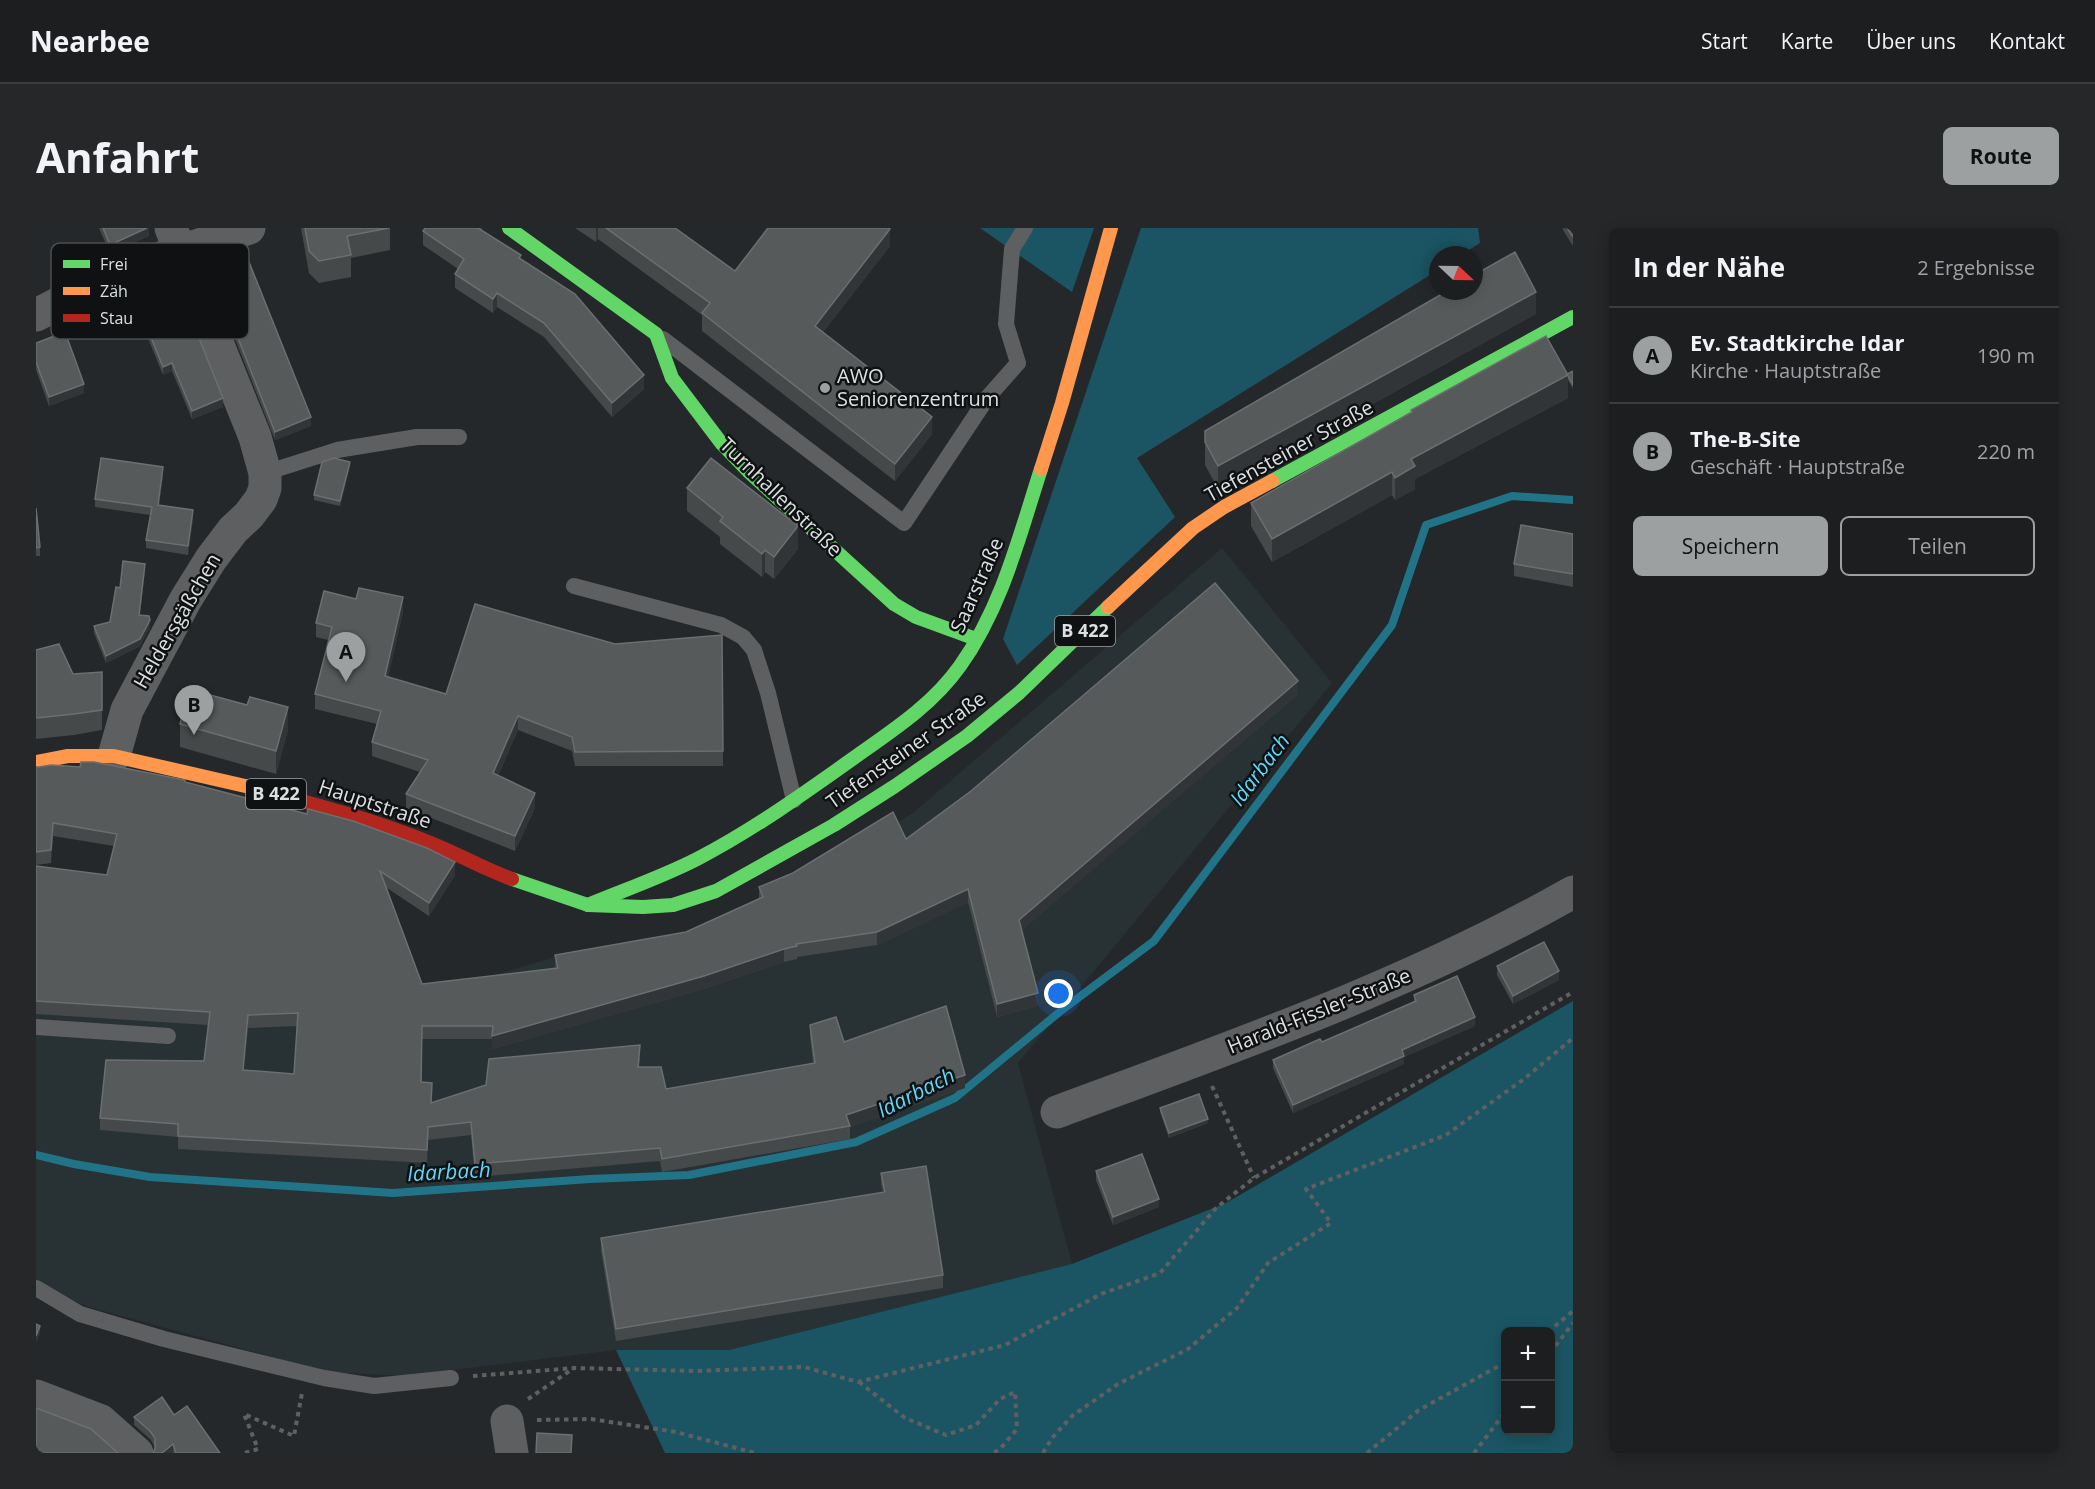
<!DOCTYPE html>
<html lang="de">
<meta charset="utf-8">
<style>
body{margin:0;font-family:"Open Sans",sans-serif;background:#252729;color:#f1f3f6}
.controls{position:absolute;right:18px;bottom:18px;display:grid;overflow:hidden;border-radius:9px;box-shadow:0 3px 15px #0003}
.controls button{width:54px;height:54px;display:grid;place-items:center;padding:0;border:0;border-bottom:2px solid #3a3c3e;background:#1c1e20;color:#f1f3f6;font:30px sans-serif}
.compass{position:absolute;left:1393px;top:18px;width:54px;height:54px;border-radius:50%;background:#1c1e20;box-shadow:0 3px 15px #0003;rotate:112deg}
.you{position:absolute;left:1023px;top:766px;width:21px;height:21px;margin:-15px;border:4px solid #fff;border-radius:50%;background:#1a73e8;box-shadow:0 0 0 9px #1a73e833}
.badge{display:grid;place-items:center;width:39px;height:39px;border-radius:50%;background:#9ca0a1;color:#111;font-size:20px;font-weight:700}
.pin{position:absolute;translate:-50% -50px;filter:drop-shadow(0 2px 3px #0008)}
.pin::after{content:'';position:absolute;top:32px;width:21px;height:18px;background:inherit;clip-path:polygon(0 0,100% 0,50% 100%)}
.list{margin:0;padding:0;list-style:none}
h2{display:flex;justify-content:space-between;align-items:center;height:78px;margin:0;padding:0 24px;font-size:26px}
h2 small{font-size:20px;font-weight:400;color:#a0a2a5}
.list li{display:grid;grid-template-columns:39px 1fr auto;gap:18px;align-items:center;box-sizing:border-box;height:96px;padding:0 24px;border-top:2px solid #3a3c3e}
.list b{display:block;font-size:22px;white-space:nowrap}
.list p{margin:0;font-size:20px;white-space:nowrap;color:#a0a2a5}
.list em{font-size:20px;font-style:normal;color:#a0a2a5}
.actions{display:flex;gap:12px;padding:18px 24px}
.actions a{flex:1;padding:14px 0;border:2px solid #9ca0a1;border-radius:9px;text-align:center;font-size:21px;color:#9ca0a1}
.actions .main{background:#9ca0a1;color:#111}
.map{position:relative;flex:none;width:1537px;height:1225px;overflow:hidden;border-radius:9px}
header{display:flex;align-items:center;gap:36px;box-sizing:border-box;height:84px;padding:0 30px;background:#1c1e20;border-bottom:2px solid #3a3c3e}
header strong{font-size:28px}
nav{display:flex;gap:33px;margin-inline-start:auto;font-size:21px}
.intro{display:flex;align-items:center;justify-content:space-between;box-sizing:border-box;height:144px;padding:0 36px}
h1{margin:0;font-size:42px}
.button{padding:15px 27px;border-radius:9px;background:#9ca0a1;color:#111;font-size:21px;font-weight:700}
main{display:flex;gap:36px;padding:0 36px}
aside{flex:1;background:#1c1e20;border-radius:9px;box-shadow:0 3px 15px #0003}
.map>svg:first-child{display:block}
.built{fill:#283235}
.forest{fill:#1b5564;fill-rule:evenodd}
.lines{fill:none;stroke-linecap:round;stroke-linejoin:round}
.stream{stroke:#217488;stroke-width:8}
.path{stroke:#5f6061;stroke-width:4;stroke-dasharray:4.5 4.5;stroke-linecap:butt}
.lane{stroke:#5e5f60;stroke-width:16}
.street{stroke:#5e5f60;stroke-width:33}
.fast{stroke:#63d668;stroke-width:14}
.slow{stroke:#ff974d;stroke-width:14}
.jam{stroke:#b3261e;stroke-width:14}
.wall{fill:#45494a;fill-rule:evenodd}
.shaded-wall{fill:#323537}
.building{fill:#565a5b;stroke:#6b6f70;stroke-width:1.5;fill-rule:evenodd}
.poi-dot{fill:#9ca0a1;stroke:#0f1112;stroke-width:2}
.labels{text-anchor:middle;stroke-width:5;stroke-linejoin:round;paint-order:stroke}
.shield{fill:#0f1112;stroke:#9ea2a3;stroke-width:1.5}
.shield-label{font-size:18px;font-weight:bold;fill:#dce0e1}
.poi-label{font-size:20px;fill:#dce0e1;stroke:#0f1112;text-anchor:start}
.street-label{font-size:20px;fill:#dce0e1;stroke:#0f1112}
.water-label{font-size:21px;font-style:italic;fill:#5ed8f9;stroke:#0f1112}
.key{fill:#0f1112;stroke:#4c4f50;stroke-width:1.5}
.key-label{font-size:16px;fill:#dce0e1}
</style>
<header>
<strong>Nearbee</strong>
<nav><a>Start</a><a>Karte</a><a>Über uns</a><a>Kontakt</a></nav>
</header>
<div class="intro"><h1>Anfahrt</h1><a class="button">Route</a></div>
<main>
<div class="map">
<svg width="1537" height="1225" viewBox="0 0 1537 1225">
<rect width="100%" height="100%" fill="#25282a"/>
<path class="built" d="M1186,320L1296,455L982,835L1036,1036L693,1122H580L367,1148L291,1144L53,1079L18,1064L0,1053V692L386,769L515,730L615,715L639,709L757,658L877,585Z"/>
<g class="forest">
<path d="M944,0H1058L1036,64Z"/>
<path d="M1105,0H1442L1444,15L1425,27H1402V42L1101,230L1139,289L981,437L967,411Z"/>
<path d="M1537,773V1225H629L580,1122H693L1036,1036L1190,975ZM1470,1104H1514V1202H1470Z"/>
</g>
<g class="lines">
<path class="stream" d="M0,927L38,936L114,949L357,965L554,951L653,947L820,914L919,870L1026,782L1118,713L1356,397L1390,297L1476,268L1537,272"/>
<g class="path">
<path d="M1176,858L1218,950"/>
<path d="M1512,1104L1537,1083"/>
<path d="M1514,1125L1537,1095"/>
<path d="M437,1148L539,1140L659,1143L768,1139L822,1154L969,1117L1065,1066L1124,1045L1180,980L1218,950L1537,764"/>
<path d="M823,1154L869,1190L910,1207L940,1197L964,1171L979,1164L981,1201L964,1221L957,1225"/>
<path d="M492,1171L538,1140"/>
<path d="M501,1192L555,1191L640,1204L719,1225"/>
<path d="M209,1225L222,1221L208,1186L258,1208L266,1165"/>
<path d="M1007,1225L1016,1210L1036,1188L1082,1156L1152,1121L1201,1080L1232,1035L1295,995L1270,961L1410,907L1488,851L1537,810"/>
<path d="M1331,1225L1383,1182L1470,1134"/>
<path d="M1438,1225L1470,1183"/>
</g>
<g class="lane">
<path d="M627,111L868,295L951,170L982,135L970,96L976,21L989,0"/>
<path d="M229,245L301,222L381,209H423"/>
<path d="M538,358L685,397L707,409L718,422L732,465L758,572"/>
<path d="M0,799L132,808"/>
<path d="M0,1060L44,1086L128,1111L288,1150L338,1158L415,1150"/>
</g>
<g class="street">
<path d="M0,87L83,44L213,0"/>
<path d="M78,528L91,482L150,371L175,331L197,302L213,287L225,271L229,260V245L219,209L135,0"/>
<path d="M1021,884C1196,819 1374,757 1537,664"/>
<path d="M0,1168L65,1193L101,1225"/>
<path d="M471,1193L476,1225"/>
</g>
<g class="fast">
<path d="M473,0L620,106L636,150L686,216L712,243L858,376L880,389L940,411"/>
<path d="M1236,253L1537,89"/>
<path d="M476,651L552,677L607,679L637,677L680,663L798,597L859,558L931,508L983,465L1072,379"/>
<path d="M552,677C588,662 626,649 661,631C717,602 770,564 822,527C859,501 897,476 924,438C966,379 983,309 1005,241"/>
</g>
<g class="slow">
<path d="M1005,241L1026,175L1075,0"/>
<path d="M1072,379L1157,300L1188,279L1236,253"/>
<path d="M0,534L32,528H78L218,560"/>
</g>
<path class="jam" d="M218,560C278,576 339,592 397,616C424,627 449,641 476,651"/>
</g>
<g class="wall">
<path d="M63,0H113V8L74,25Z"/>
<path d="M265,0H354V22L315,30V49L283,55L273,45Z"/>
<path d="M446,0V3L485,31L608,161L576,189L508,109L461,79L457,85L419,60V46L422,41L387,17V3Z"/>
<path d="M539,0H639L699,43L854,18L787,104L896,206L859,253L666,103V87L562,11L560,14Z"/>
<path d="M1527,0H1537V18L1527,2Z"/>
<path d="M169,26L275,198L239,212L169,35Z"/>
<path d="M92,52L187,179L156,191L136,143L127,147L92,61Z"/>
<path d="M1500,86L1182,261L1169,237V203Z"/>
<path d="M0,115L48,165L13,178L0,142Z"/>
<path d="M1537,143V161L1532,152V170L1379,251V261L1359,272L1356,267L1236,334L1215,298V275L1375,184V182L1531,146Z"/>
<path d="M314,238L304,278L278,272V267Z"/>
<path d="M127,247L123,277L157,291L152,327L110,320V312L114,287L59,279V271Z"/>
<path d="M651,260L762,321L738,351L729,344L726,349L684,316V309L651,283Z"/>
<path d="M0,280L4,319V328H0Z"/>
<path d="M1537,306V359L1478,348V336Z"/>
<path d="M109,342L104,387L114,399L104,418L70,435L58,405V398L74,394L84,360Z"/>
<path d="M367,384L352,449L410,466L579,416L686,407L687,538H539L536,523L482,502L462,548L499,580L479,623L370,580V566L384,544L336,528V514L341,496L279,481V466L292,412L280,409V395Z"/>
<path d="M0,422L37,446L66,444V502L38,507L0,511Z"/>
<path d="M1262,466L986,702L1002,778L961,789L932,674L841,717L761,729V731L748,734L668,761L456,821V811H386V854L396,875L604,830L603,839L630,861L777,835L774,810V797L808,814L929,860L814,899V911L626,944L624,933L439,949L435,907L392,912L391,935L142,921V909L64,902V890L168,833L172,797L0,786V638L71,647L78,618L17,608L15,635L0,637V539L149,554L419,647L393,688L351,660L386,756L519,740V727L650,704L723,671V659L870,611ZM261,798L258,846L208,842L212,800Z"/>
<path d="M211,477L252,502L240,546L144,519V496Z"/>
<path d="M1461,738L1523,752L1477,776L1461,747Z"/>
<path d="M1378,767L1439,798L1368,829V836L1257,885L1237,840V832L1286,814L1378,774Z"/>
<path d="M1124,880L1172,895L1133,910L1124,884Z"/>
<path d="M1060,943L1123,979L1077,997L1060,952Z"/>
<path d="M845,945L907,1047V1060L580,1113L565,1023V1010L847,964L845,957Z"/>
<path d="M138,1187L184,1225H137V1224L136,1225H117L119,1221V1219L114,1211L98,1197V1189Z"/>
</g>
<g class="shaded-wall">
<path d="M111,0H113V8L74,25V17Z"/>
<path d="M560,0H562V11L560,14Z"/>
<path d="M854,1V18L779,115V98Z"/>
<path d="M1500,64V86L1182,261V238Z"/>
<path d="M461,65V79L457,85V71Z"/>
<path d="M136,135V143L127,147V139Z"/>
<path d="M608,147V161L576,189V175Z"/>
<path d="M1532,147V170L1379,251V261L1359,272V250L1375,231Z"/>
<path d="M48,156V165L13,178V169Z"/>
<path d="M187,170V179L156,191V183Z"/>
<path d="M275,189V198L239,212V204Z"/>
<path d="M896,189V206L859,253V236Z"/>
<path d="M314,234V238L304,278V273Z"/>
<path d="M127,239V247L122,285V277Z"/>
<path d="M1356,244V267L1236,334V311Z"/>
<path d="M157,282V291L152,327V318Z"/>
<path d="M762,298V321L738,351V329Z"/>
<path d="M729,322V344L726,349V326Z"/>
<path d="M109,336V342L103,394V387Z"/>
<path d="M367,369V384L349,463V448Z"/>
<path d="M114,392V399L104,418L70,435V428Z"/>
<path d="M1262,453V466L983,705V692Z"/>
<path d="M252,479V502L240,546V523Z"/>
<path d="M482,488V502L457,560V545Z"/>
<path d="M499,565V580L479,623V608Z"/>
<path d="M17,595V608L15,635V622Z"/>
<path d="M419,634V647L393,688V675Z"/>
<path d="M932,661V674L841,717V704Z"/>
<path d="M748,721V734L668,761L456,821V808Z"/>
<path d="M1523,743V752L1477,776V768Z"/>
<path d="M1002,765V778L961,789V776Z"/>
<path d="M212,787V800L207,855V842Z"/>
<path d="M1439,789V798L1368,829V836L1257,885V877L1366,822Z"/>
<path d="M929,847V860L814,899L810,887Z"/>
<path d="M1172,891V895L1133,910V905Z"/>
<path d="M1123,971V979L1077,997V989Z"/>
<path d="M4,1098V1106L0,1116V1108Z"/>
<path d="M137,1216V1224L136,1225H126Z"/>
</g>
<g class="building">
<path d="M67,0H111L74,17Z"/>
<path d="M269,0H353L311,8L315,27L283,33L273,23Z"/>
<path d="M389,0H442L485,27L483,30L539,66L608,147L576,175L508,95L461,65L457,71L419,46L428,31L387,3Z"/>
<path d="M570,0H639L699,43L732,0H852L854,1L779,98L896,189L859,236L666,85L674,75Z"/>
<path d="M1531,0H1537V9Z"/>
<path d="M205,14L275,189L239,204L169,26Z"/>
<path d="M1479,24L1500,64L1182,238L1169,214V203L1411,63H1438V47Z"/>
<path d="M134,38L187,170L156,183L136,135L127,139L92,52Z"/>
<path d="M29,104L48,156L13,169L0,134V115Z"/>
<path d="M1510,108L1532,147L1375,231L1379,238L1359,250L1356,244L1236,311L1215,275L1376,184L1375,182Z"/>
<path d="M1537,143V157L1531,146Z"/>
<path d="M65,230L127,239L122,277L157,282L152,318L110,312L116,279L59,271Z"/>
<path d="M298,230L314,234L304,273L278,267L286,234Z"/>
<path d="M675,230L762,298L738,329L729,322L726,326L684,293L687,289L651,260Z"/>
<path d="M0,280L4,319L0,320Z"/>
<path d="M1485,297L1537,306V346L1478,336Z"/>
<path d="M87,333L109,336L103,387L113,388L114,392L104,411L70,428L58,398L74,394L80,359L84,360Z"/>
<path d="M1179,355L1262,453L983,692L1002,765L961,776L932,661L841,704L760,716L761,718L748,721L668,748L456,808L457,798H386L385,854L396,855L395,875L450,857L453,831L604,817L602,839H625L630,861L779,835L774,797L800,789L808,814L910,778L929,847L810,887L814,898L626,931L624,920L439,936L435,894L392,899L391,922L142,908V896L64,890L70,832L168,833L174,784L0,773V638L71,647L81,606L17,595L15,622L0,624V539H3L15,537L44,539L45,534H58L149,552V554L271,586L272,581L317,593L391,620L419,634L393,675L344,643L386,756L522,740L519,727L650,704L727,669L723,659L757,645L857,584L870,611L935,563ZM262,785L258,846L207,842L212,787Z"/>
<path d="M323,360L367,369L349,448L410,466L439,376L579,416L686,407L687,523L539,524L536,509L482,488L457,545L499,565L479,608L370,566L392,532L336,514L345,483L279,466L296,399L280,395L288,363L320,371Z"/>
<path d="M23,416L37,446L66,444V482L38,486L0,490V422Z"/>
<path d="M152,461L211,477L214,469L252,479L240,523L144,496Z"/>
<path d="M1508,714L1523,743L1477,768L1461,738Z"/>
<path d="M1421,748L1439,789L1366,822L1368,828L1257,877L1237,832L1284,811L1286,814L1380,773L1378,767Z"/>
<path d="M1163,866L1172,891L1133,905L1124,880Z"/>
<path d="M1106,926L1123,971L1077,989L1060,943Z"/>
<path d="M890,938L907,1047L580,1101L565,1010L849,964L845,945Z"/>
<path d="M0,1096L4,1098L0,1108Z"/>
<path d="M126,1169L138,1187L151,1178L184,1225H140L137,1216L126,1225H117L119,1220V1210L114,1203L98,1189Z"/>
<path d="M0,1180L55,1201L82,1225H0Z"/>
<path d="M501,1205L536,1207L535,1225H500Z"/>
</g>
<circle class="poi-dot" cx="789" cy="160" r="6"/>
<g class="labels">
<g class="shield">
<rect x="1019" y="388" width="60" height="30" rx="4.5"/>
<rect x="210" y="551" width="60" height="30" rx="4.5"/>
</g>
<g class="shield-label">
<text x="1049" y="409">B 422</text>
<text x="240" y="572">B 422</text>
</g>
<g class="poi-label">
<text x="801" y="155">AWO<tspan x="801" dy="23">Seniorenzentrum</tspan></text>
</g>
<g class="street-label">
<text transform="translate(1253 223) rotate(-29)" y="7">Tiefensteiner Straße</text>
<text transform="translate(745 269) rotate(44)" y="7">Turnhallenstraße</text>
<text transform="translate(941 357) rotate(-66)" y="7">Saarstraße</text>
<text transform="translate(141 393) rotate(-60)" y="7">Heldersgäßchen</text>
<text transform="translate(870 522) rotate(-35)" y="7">Tiefensteiner Straße</text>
<text transform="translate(339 576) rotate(18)" y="7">Hauptstraße</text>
<text transform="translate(1283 783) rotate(-22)" y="7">Harald-Fissler-Straße</text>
</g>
<g class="water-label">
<text transform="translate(1224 542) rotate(-53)" y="7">Idarbach</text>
<text transform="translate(880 865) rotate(-27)" y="7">Idarbach</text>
<text transform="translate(413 944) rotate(-3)" y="7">Idarbach</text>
</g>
</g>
<rect x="15" y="15" width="198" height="96" rx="9" class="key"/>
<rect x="27" y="32" width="27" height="8" fill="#63d668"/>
<rect x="27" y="59" width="27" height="8" fill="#ff974d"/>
<rect x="27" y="86" width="27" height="8" fill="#b3261e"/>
<g class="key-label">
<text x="64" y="42">Frei</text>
<text x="64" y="69">Zäh</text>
<text x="64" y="96">Stau</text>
</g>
</svg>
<div class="controls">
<button>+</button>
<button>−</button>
</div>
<svg class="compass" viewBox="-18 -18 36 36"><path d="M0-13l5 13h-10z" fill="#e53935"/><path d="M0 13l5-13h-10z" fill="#a0a2a5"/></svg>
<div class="you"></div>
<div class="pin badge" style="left:310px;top:454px">A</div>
<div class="pin badge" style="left:158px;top:507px">B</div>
</div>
<aside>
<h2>In der Nähe<small>2 Ergebnisse</small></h2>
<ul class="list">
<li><span class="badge">A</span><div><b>Ev. Stadtkirche Idar</b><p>Kirche · Hauptstraße</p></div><em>190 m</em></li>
<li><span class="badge">B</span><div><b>The-B-Site</b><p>Geschäft · Hauptstraße</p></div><em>220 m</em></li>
</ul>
<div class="actions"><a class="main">Speichern</a><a>Teilen</a></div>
</aside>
</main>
